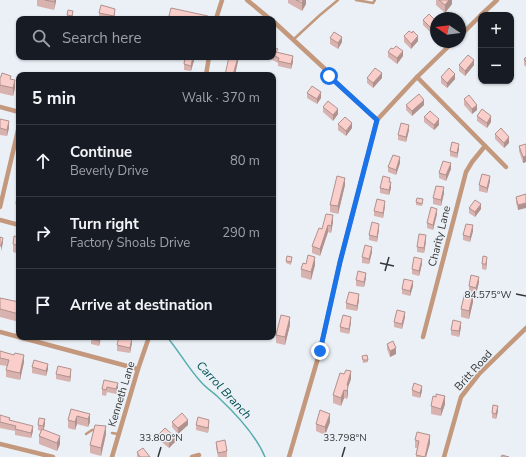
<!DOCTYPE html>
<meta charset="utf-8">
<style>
body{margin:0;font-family:"Nunito Sans",sans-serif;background:#242831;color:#f1f3f6}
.controls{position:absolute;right:12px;top:12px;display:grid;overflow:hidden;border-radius:8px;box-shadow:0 1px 3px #0004}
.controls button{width:36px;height:36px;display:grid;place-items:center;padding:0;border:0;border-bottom:1px solid #363941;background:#171b24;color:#f1f3f6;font:20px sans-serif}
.compass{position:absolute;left:430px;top:12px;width:36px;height:36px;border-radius:50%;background:#171b24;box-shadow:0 1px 3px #0004;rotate:283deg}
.stop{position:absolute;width:12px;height:12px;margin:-9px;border:3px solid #1a73e8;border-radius:50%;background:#fff}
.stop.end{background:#1a73e8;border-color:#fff;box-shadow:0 1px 4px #0008}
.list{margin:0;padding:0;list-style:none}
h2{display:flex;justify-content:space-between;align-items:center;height:52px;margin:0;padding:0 16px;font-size:17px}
h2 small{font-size:13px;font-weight:400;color:#9ea1a6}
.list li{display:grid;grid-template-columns:26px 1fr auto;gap:12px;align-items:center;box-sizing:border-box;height:72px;padding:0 16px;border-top:1px solid #363941}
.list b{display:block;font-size:15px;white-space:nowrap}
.list p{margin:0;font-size:13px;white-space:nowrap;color:#9ea1a6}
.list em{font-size:13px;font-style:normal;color:#9ea1a6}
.icon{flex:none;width:22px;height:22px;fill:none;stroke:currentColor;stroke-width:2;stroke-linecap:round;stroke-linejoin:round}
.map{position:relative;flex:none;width:526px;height:457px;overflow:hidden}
.search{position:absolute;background:#171b24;box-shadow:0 1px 3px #0004;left:16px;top:16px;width:260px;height:44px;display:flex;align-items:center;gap:10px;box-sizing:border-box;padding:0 14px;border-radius:8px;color:#9ea1a6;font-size:15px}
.panel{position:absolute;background:#171b24;box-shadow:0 1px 3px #0004;left:16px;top:72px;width:260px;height:268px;border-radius:8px}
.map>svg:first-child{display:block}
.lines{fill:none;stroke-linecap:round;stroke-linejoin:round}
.stream{stroke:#57adae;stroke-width:1.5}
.service{stroke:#c3987d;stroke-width:2.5}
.minor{stroke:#c3987d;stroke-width:4.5}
.wall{fill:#d7b2af}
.shaded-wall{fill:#af918e}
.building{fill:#facfcb;stroke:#af918e}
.route{stroke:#1a73e8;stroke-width:5}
.ticks{fill:none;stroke:#343638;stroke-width:1.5}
.labels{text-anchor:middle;stroke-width:3;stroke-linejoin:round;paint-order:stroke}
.street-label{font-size:11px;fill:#343638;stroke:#eaf0f5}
.water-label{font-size:12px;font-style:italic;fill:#005152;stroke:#eaf0f5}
.ticks-label{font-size:10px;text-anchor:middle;fill:#343638;stroke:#eaf0f5;stroke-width:3;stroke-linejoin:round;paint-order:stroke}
</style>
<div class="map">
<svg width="526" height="457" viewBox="0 0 526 457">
<rect width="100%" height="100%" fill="#eaf0f5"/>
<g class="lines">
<path class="stream" d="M167,337C179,351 188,368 201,382C206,388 213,392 219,398C237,415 256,435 265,457"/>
<g class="service">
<path d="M356,0L373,3L375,0"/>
<path d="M294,39L320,15L338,0"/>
<path d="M112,433L118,434"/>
<path d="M86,434L92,430H97"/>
</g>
<g class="minor">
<path d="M247,0L270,19"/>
<path d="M481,15L497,0"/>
<path d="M216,19L222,0"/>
<path d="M273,21L325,69L329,76L377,120"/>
<path d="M460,36L481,15"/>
<path d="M206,75L209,57"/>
<path d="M417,77L506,167"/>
<path d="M0,107L19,112"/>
<path d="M0,207L19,126"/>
<path d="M0,220L19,225"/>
<path d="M0,332L19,337"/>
<path d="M19,337L138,369"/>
<path d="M423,337L466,172L472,162L485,146"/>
<path d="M0,444L53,457"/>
<path d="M112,457L138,369L149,337"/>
<path d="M192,457L199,455"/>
<path d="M289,457L320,351L340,262L377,120L417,77L453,42"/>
<path d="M444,457L461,397L479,374L526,328"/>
</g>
</g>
<g class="wall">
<path d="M37,0H56L54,10L37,6Z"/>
<path d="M288,0H306V4L302,11L288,3Z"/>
<path d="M436,0H452V4L445,13L436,5Z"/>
<path d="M99,13L115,14L114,19H102L99,18Z"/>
<path d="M73,14L72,19L67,17V15Z"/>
<path d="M169,16L208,19H169Z"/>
<path d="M423,20L436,21V33L433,35L423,25Z"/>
<path d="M404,36L418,41L411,49L404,42Z"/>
<path d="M330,38L342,42L338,49L330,44Z"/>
<path d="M481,39V55V51L479,49V41Z"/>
<path d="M273,47L278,53L293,62L291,69L278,66V63L267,57H273Z"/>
<path d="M393,49L403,56L397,64L388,57V52Z"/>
<path d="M185,57H195L191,71L184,70V64Z"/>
<path d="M526,57V67L524,65V59Z"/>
<path d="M459,65H474L465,76L459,71Z"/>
<path d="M0,77L11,79L15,88L13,96L0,93Z"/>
<path d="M441,77L455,79L447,88L441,83Z"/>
<path d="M367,78H382L373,88L367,83Z"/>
<path d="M307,93L321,98L317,104L307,98Z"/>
<path d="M464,99L477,110L472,114L464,105Z"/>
<path d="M406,105H424L412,116L406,110Z"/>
<path d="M323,107L338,114L333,121L323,112Z"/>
<path d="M477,116L491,122L487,128L477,121Z"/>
<path d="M424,117L439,125L434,130L424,122Z"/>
<path d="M0,119L9,128L7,136L0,135Z"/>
<path d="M338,124L352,128L346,136L338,130Z"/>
<path d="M409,130L406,142L398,140V135Z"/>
<path d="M495,134L509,143L504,148L495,139Z"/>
<path d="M526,144V162L523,163L519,151V146Z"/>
<path d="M459,149L457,158L450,156V151Z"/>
<path d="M400,163L396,175L388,172V167Z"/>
<path d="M451,169L446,181L439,178V173Z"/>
<path d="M490,181L487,193L479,191V185Z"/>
<path d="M390,182L391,188L389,195L380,193V188Z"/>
<path d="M345,185L338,214L330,212V205Z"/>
<path d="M444,193L441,206L433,204V198Z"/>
<path d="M526,194L518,210L516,203V197Z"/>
<path d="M19,197V210H16V204Z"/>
<path d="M416,202H423L422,206L416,205Z"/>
<path d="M385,206L383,218L374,216V211Z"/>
<path d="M469,208L481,209L475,217L469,213Z"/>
<path d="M437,214L433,230L427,228V223Z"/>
<path d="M333,222L331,233L328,232L320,256L312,253V246L322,229Z"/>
<path d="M379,229L377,242L369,240V235Z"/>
<path d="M473,231L470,242L463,240V235Z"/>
<path d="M19,237V254L13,252V244Z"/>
<path d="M426,241L424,253L417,252V247Z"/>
<path d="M372,252L369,264L362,263V257Z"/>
<path d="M292,260L291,265L286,263V261Z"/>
<path d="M487,262L486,270L482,269V264Z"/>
<path d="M306,264L315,265L311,280L301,277V269Z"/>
<path d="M422,264L419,276L412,274V269Z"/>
<path d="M366,278L364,287L356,286V280Z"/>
<path d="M479,282L476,294L469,292V286Z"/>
<path d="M413,286L410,296L402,294V289Z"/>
<path d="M0,298L19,302V322L0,317Z"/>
<path d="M359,300L357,311L346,309V303Z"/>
<path d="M473,302L469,319L461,317V309Z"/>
<path d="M405,317L402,329L394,327V322Z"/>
<path d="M351,322L349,334L340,332V327Z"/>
<path d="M290,325L285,345L276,343V335Z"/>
<path d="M461,327L459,337L451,335V330Z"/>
<path d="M71,337H82L81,339Z"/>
<path d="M101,337L99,346L91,344V339Z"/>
<path d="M132,343L130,353L117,351V345Z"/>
<path d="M387,344L396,354L390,357L387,349Z"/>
<path d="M0,351L14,355L24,362L20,380L6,377V370L7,366L0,365Z"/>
<path d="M362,356L368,360V362L363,363Z"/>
<path d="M32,367L48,369L46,376L32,373Z"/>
<path d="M56,374L71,375L70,382L56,379Z"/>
<path d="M351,379L348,387V394L347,399L344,398L341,406L333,403V395Z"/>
<path d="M104,380L118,388L116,394L107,392L106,396L102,395V389Z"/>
<path d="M412,390L422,391L420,398L412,396Z"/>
<path d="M445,404L441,416L431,414V406Z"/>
<path d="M71,409L90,414V422L88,427L77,424L75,430L68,428V420Z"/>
<path d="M498,411L496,419L492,418V413Z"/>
<path d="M0,415L33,431L31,438L15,435V431L0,428Z"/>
<path d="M172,422L188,425L178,434L172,427Z"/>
<path d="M330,422L325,435L316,431V424Z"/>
<path d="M45,424L44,429L60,444L57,451L39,444V436L41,431L38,430V425Z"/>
<path d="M196,425H209L208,433L196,430Z"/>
<path d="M106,434L101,456L90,453V445Z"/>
<path d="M159,434L175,442L169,448L159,440Z"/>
<path d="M415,440L430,443L426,457H416L417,448H415Z"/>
<path d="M216,442L227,451V457H218L216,447Z"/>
<path d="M137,452L150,457H137Z"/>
</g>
<g class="shaded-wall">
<path d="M55,0H56V2L54,10Z"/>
<path d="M303,0H306V4L302,11V3Z"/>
<path d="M449,0H452V4L445,13V5Z"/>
<path d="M436,27V33L433,35V30Z"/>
<path d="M418,36V41L411,49V44Z"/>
<path d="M342,37V42L338,49V43Z"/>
<path d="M403,51V56L397,64V58Z"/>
<path d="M293,56V62L291,69V64Z"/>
<path d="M193,57H195L191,71V66Z"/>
<path d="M238,57V62L235,75H233Z"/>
<path d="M474,60V65L465,76V71Z"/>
<path d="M382,73V78L373,88V83Z"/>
<path d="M455,74V79L447,88V83Z"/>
<path d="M15,80V88L13,96V88Z"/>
<path d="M321,92V98L317,104V99Z"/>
<path d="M424,100V105L412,116V111Z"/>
<path d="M477,105V110L472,114V109Z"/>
<path d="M338,109V114L333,121V115Z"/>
<path d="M491,116V122L487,128V123Z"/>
<path d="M439,119V125L434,130V125Z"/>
<path d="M9,121V128L7,136V130Z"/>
<path d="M352,123V128L346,136V131Z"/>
<path d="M409,125V130L406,142V137Z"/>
<path d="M509,137V143L504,148V143Z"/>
<path d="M459,144V149L457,158V153Z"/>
<path d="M526,156V162L523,163V157Z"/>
<path d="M400,157V163L396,175V170Z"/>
<path d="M451,163V169L446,181V175Z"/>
<path d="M490,176V181L487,193V188Z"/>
<path d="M345,178V185L338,214V206Z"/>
<path d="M391,182V188L389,195V190Z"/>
<path d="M444,187V193L441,206V200Z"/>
<path d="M385,201V206L383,218V213Z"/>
<path d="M526,203V208L518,210V205Z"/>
<path d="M481,204V209L475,217V212Z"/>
<path d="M437,209V214L433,230V225Z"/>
<path d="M333,215V222L331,233V226Z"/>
<path d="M379,224V229L377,242V237Z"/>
<path d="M328,225V232L320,256V249Z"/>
<path d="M473,225V231L470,242V237Z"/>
<path d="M426,235V241L424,253V248Z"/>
<path d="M3,238V243L1,251V246Z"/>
<path d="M372,247V252L369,264V259Z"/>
<path d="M315,257V265L311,280V272Z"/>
<path d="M487,257V262L486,270V264Z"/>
<path d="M422,259V264L419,276V271Z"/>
<path d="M366,273V278L364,287V282Z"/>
<path d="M479,277V282L476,294V288Z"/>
<path d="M413,281V286L410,296V291Z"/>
<path d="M359,294V300L357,311V306Z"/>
<path d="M473,294V302L469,319V311Z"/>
<path d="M405,312V317L402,329V324Z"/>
<path d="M290,317V325L285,345V337Z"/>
<path d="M351,317V322L349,334V329Z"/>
<path d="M461,322V327L459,337V331Z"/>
<path d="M100,337H101L99,346V341Z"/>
<path d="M132,338V343L130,353V348Z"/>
<path d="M396,348V354L390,357V351Z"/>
<path d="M24,355V362L20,380V373Z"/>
<path d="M48,364V369L46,376V371Z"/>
<path d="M71,369V375L70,382V377Z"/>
<path d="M351,371V379L348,387V394L347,399V385Z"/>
<path d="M118,383V388L116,394V389Z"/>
<path d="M422,386V391L420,398V393Z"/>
<path d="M344,390V398L341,406V398Z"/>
<path d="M445,396V404L441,416V409Z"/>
<path d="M498,406V411L496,419V414Z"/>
<path d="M90,414V422L88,427V419Z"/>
<path d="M330,414V422L325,435V427Z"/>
<path d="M77,416V424L75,430V422Z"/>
<path d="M45,419V424L43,431V426Z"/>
<path d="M188,420V425L178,434V428Z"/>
<path d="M209,420V425L208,433V428Z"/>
<path d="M33,426V431L31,438V433Z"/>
<path d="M106,426V434L101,456V448Z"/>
<path d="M430,435V443L426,457H425Z"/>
<path d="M60,436V444L57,451V443Z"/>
<path d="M175,437V442L169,448V443Z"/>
</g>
<g class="building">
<path d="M45,0H55L54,2Z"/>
<path d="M296,0H303L302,3Z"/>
<path d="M439,0H449L445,5Z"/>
<path d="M101,5L115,9L114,16L99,13Z"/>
<path d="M171,8L208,16L207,19H181L169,16Z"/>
<path d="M68,10L73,11L72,16L67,15Z"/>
<path d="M429,14L436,21V27L433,30L423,20Z"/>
<path d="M409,31L412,33L413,31L418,36L411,44L404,36Z"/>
<path d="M334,32L342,37L338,43L330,38Z"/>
<path d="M396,46L403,51L397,58L388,52L391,48L393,49Z"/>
<path d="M273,47L278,49L276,52L293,56L291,64L278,61L279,58L273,55Z"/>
<path d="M468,55L474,60L465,71L459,65Z"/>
<path d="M185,57H193L191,66L184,64Z"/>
<path d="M229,57H238L233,75H225Z"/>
<path d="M526,57V62L524,59Z"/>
<path d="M375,68L382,73L373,83L367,78Z"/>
<path d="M449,68L455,74L447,83L441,77Z"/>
<path d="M2,73L11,76L10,79L15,80L13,88L0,85V77H1Z"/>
<path d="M312,86L321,92L317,99L307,93Z"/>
<path d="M419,94L424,100L412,111L406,105Z"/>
<path d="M469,95L477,105L472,109L464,99Z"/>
<path d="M328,101L338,109L333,115L323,107Z"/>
<path d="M482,109L491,116L487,123L477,116Z"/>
<path d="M430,111L439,119L434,125L424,117Z"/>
<path d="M345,117L352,123L346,131L338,124Z"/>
<path d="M0,119L9,121L7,130L0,128Z"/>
<path d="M401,123L409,125L406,137L398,135Z"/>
<path d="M501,128L509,137L504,143L495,134Z"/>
<path d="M452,142L459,144L457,153L450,151Z"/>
<path d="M526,144V156L523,157L519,146Z"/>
<path d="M393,155L400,157L396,170L388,167Z"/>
<path d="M443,161L451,163L446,175L439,173Z"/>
<path d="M482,174L490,176L487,188L479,185Z"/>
<path d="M337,176L345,178L338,206L330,205Z"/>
<path d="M383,176L390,178L389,182H391L389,190L380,188Z"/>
<path d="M436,186L444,187L441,200L433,198Z"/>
<path d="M526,194V203L518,205L516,197Z"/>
<path d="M17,196L19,197V205L16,204Z"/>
<path d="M417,198L423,199L422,204L416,202Z"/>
<path d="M377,199L385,201L383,213L374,211Z"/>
<path d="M475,200L481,204L475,212L469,208Z"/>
<path d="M431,207L437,209L433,225L427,223Z"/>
<path d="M326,214L333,215L331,226L328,225L320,249L312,246L319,228L322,229Z"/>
<path d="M372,222L379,224L377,237L369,235Z"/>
<path d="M466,224L473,225L470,237L463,235Z"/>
<path d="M419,234L426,235L424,248L417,247Z"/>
<path d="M14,236L19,237V246L13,244Z"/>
<path d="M0,237L3,238L1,246H0Z"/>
<path d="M365,245L372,247L369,259L362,257Z"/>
<path d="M308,255L315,257L311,272L301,269L303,263L306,264Z"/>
<path d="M287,256L292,257L291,262L286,261Z"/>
<path d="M483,256L487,257L486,264H482Z"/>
<path d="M414,257L422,259L419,271L412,269Z"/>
<path d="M358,271L366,273L364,282L356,280Z"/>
<path d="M471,275L479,277L476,288L469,286Z"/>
<path d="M404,279L413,281L410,291L402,289Z"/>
<path d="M349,292L359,294L357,306L346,303Z"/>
<path d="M465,292L473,294L469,311L461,309Z"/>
<path d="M0,298L19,302V314L0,309Z"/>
<path d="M397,310L405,312L402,324L394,322Z"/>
<path d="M281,315L290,317L285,337L276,335Z"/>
<path d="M343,315L351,317L349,329L340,327Z"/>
<path d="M453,320L461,322L459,331L451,330Z"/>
<path d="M92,337H100L99,341L91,339Z"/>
<path d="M119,337H127L132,338L130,348L117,345Z"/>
<path d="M393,341L396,348L390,351L387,344Z"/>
<path d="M0,351L14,355L15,353L24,355L20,373L6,370L9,360L0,358Z"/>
<path d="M367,355L368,360H363L362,356Z"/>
<path d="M34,360L48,364L46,371L32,367Z"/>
<path d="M58,366L71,369L70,377L56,374Z"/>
<path d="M346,370L351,371L347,385L348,386L347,391L344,390L341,398L333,395L340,373L344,374Z"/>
<path d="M104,380L118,383L116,389L107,387L106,390L102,389Z"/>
<path d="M414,383L422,386L420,393L412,390Z"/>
<path d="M436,394L445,396L441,409L431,406L433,396L436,397Z"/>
<path d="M493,405L498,406L496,414L492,413Z"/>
<path d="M71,409L90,414L88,419L77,416L75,422L68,420Z"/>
<path d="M320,410L330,414L325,427L316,424Z"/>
<path d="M182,413L188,420L178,428L172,422Z"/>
<path d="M0,415L10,418L9,420L33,426L31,433L15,429L16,426L0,422Z"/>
<path d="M198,417L209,420L208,428L196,425Z"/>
<path d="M39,418L45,419L43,426L38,425Z"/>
<path d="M95,425L106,426L101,448L90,445Z"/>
<path d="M165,428L175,437L169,443L159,434Z"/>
<path d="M42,429L60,436L57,443L39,436Z"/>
<path d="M417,432L430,435L425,457L416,455L419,441L415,440Z"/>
<path d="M225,440L227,451L218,453L216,442Z"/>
<path d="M143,448L150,457H140L137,452Z"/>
<path d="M502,455L509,457H501Z"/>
</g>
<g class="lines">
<path class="route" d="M320,351L340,262L377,120L329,76"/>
</g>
<path class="ticks" d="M380,263L394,266M385,271L389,257M516,294L526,296M158,457L161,447M342,457L345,447"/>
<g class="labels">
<g class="street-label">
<text transform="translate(439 236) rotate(-76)" y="4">Charity Lane</text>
<text transform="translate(473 370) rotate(-48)" y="4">Britt Road</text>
<text transform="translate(121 394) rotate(-73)" y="4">Kenneth Lane</text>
</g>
<g class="water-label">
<text transform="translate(224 390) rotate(47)" y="4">Carrol Branch</text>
</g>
</g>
<g class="ticks-label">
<text x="488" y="298">84.575°W</text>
<text x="161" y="441">33.800°N</text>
<text x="345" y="441">33.798°N</text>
</g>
</svg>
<div class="controls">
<button>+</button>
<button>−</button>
</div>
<svg class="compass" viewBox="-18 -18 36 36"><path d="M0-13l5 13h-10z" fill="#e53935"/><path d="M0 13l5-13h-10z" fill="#9ea1a6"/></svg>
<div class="stop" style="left:329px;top:76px"></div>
<div class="stop end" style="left:320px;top:351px"></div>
<div class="search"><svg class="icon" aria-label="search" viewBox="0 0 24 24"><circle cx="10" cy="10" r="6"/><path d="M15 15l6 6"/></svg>Search here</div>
<section class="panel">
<h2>5 min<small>Walk · 370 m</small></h2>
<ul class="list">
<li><svg class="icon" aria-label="ahead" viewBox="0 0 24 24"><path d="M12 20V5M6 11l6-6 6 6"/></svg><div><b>Continue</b><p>Beverly Drive</p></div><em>80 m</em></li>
<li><svg class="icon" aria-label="right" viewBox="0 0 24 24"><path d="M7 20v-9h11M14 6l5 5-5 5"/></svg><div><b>Turn right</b><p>Factory Shoals Drive</p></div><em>290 m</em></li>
<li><svg class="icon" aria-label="arrive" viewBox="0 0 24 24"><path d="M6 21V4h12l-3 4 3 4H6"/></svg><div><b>Arrive at destination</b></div></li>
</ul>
</section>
</div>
